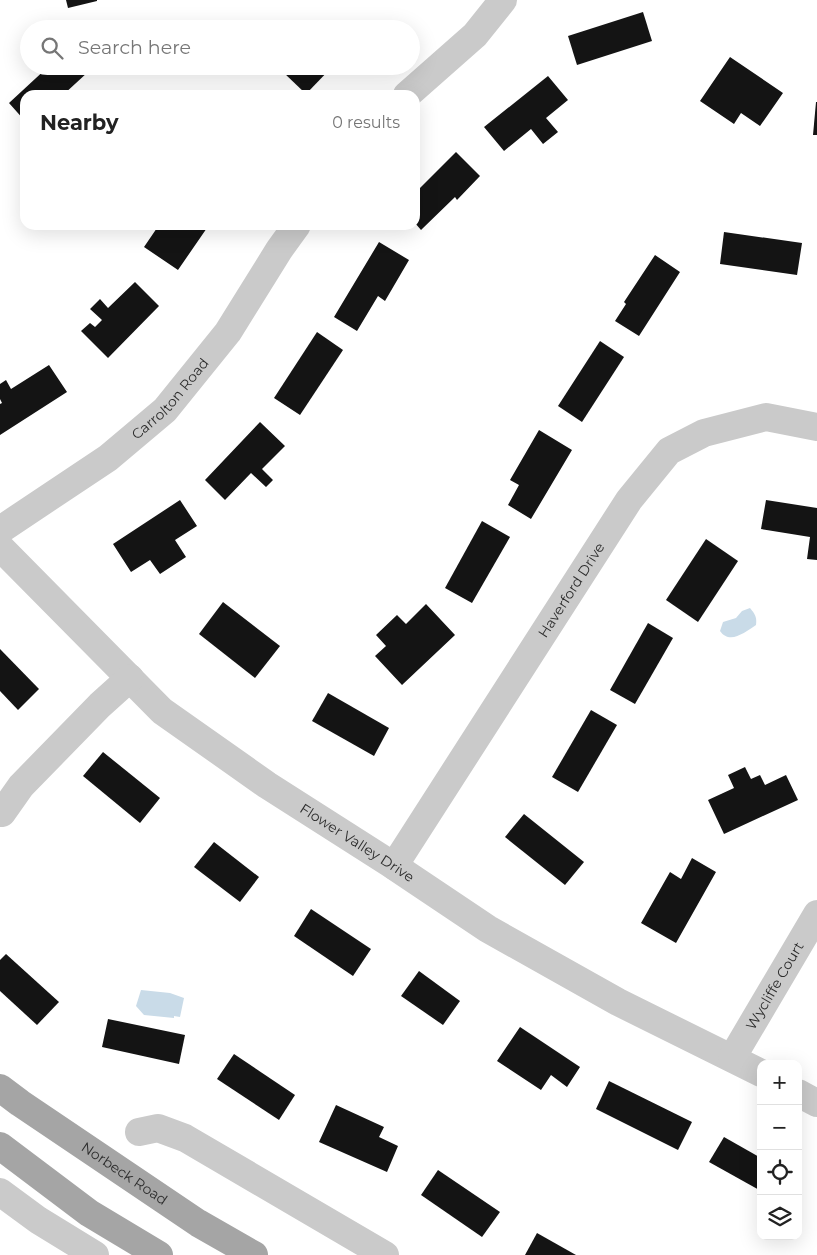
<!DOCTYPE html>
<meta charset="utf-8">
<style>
body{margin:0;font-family:Montserrat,sans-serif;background:#f6f6f6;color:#222}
.controls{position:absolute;right:15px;bottom:15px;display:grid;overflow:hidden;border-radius:10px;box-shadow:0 5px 20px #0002}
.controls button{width:45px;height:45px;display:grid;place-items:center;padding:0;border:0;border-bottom:1px solid #e0e0e0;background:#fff;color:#222;font:25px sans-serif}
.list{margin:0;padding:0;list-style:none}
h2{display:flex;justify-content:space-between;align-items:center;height:65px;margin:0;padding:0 20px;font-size:21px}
h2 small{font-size:16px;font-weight:400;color:#767676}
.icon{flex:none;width:28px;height:28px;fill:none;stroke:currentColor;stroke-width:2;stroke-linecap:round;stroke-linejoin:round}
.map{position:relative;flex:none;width:817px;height:1255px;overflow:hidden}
.search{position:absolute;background:#fff;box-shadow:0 5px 20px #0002;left:20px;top:20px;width:400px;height:55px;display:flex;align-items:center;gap:12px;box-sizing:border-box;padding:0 18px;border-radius:28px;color:#767676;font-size:19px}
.panel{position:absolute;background:#fff;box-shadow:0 5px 20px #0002;left:20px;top:90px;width:400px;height:140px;border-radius:15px}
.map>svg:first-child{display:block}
.water{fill:#c9dbe8}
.building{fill:#141414}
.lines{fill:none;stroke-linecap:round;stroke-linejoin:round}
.minor{stroke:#cacaca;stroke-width:28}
.major{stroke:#a5a5a5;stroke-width:28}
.labels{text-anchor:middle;stroke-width:5;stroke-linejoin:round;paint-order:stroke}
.street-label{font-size:14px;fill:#2d2d2d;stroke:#fff}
</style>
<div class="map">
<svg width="817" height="1255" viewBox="0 0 817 1255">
<rect width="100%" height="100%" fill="#fff"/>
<g class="water">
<path d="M750,608C755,614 757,617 756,625C745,632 730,645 720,631L723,622L736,618L742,611Z"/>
<path d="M141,990L170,993L184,998L180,1017L174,1016V1018L144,1015L136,1006Z"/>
</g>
<g class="building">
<path d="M66,0H97V1L68,8Z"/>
<path d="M643,12L652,41L577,65L568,36Z"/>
<path d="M334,20L343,29H325Z"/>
<path d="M730,57L783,93L760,126L741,113L734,124L700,101Z"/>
<path d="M49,66H83L88,72L63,95H25V121L9,103Z"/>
<path d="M290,66H333L306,94L284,73Z"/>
<path d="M548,76L568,100L546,118L558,132L543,144L531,129L504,151L484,127Z"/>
<path d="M816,102H817V135H813Z"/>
<path d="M456,152L480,176L457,200L455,197L421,230L415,223V193Z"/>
<path d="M159,225H163L168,229L171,225H209L178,270L144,247Z"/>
<path d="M724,232L802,243L797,275L720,264Z"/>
<path d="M379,242L409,260L385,301L378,296L357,331L334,317Z"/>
<path d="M655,255L680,272L639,336L615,321L626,304L624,302Z"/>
<path d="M135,282L159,306L108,358L81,331L90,323L95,327L102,320L90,309L100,299L108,308Z"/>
<path d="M317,332L343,350L300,415L274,398Z"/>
<path d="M600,341L624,357L582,422L558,406Z"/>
<path d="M49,365L67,392L0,435V404L2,403L0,399V384L6,380L11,389Z"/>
<path d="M260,422L285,446L262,469L273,480L266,487L251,473L225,500L205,480Z"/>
<path d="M539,430L572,450L531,519L508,505L519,485L510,480Z"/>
<path d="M180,500L197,526L175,540L186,557L160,574L150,560L131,572L113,544Z"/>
<path d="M766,500L817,508V560L807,559L810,537L761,529Z"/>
<path d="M482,521L510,537L472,603L445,588Z"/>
<path d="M706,539L738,561L698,622L666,600Z"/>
<path d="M223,602L280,646L255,678L199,634Z"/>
<path d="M426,604L455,635L402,685L375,656L386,646L376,635L397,615L406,624Z"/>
<path d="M648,623L673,638L635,704L610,690Z"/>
<path d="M0,649L39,689L18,710L0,691Z"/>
<path d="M328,693L389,728L374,756L312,721Z"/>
<path d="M591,710L617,725L578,792L552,777Z"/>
<path d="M103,752L160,798L140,823L83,776Z"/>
<path d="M745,767L751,779L760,775L765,785L786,775L798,800L724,834L708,800L734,788L728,775Z"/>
<path d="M524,814L584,862L565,885L505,837Z"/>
<path d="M214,842L259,877L240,902L194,867Z"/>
<path d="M692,858L716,872L676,943L641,923L670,872L681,879Z"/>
<path d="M311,909L371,949L353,976L294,936Z"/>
<path d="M6,954L59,1002L37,1025L0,991V960Z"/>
<path d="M419,971L460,1001L443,1025L401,996Z"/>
<path d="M108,1019L185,1035L179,1064L102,1047Z"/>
<path d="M520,1027L580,1067L567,1087L551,1075L541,1090L497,1061Z"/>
<path d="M234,1054L295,1095L279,1120L217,1079Z"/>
<path d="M609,1081L692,1122L678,1150L596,1109Z"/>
<path d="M336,1105L384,1127L379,1137L398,1146L387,1172L319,1142Z"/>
<path d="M724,1137L761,1158V1191L709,1162Z"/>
<path d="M438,1170L500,1212L482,1237L421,1195Z"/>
<path d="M537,1233L576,1255H525Z"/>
</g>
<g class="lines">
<g class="minor">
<path d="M407,95L475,35L503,0"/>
<path id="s1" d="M0,530L108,458L165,410L228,332L279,250L297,225"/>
<path id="s2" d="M0,547L162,711L267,785L394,866L488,929L618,1002L761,1073"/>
<path d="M2,813L21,786L100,705L130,678"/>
<path id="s3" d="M394,866L629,500L669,451L704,433L766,417L817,427"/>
<path id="s4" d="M732,1058L817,914"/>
<path d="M798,1093L817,1103"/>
<path d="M139,1132L158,1128L185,1138L385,1255"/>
<path d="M0,1192L38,1220L95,1255"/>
</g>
<g class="major">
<path id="s5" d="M0,1088L20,1103L198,1223L254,1255"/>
<path d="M0,1146L89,1213L159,1255"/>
</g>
</g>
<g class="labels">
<g class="street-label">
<text dy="5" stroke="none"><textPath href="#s1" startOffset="216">Carrolton Road</textPath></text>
<text dy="5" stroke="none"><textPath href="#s3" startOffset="328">Haverford Drive</textPath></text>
<text dy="5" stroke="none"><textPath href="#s2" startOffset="466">Flower Valley Drive</textPath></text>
<text dy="5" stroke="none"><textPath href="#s4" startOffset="84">Wycliffe Court</textPath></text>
<text dy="5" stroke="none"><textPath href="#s5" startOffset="151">Norbeck Road</textPath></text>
</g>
</g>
</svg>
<div class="controls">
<button>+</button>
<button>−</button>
<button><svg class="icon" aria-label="locate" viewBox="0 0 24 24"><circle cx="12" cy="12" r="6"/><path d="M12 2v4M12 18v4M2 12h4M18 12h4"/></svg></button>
<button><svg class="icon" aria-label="layers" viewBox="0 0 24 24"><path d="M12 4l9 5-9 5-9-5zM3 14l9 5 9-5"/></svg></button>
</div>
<div class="search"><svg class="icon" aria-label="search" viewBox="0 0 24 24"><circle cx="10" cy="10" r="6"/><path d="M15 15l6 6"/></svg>Search here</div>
<section class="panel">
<h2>Nearby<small>0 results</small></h2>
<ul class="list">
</ul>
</section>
</div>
